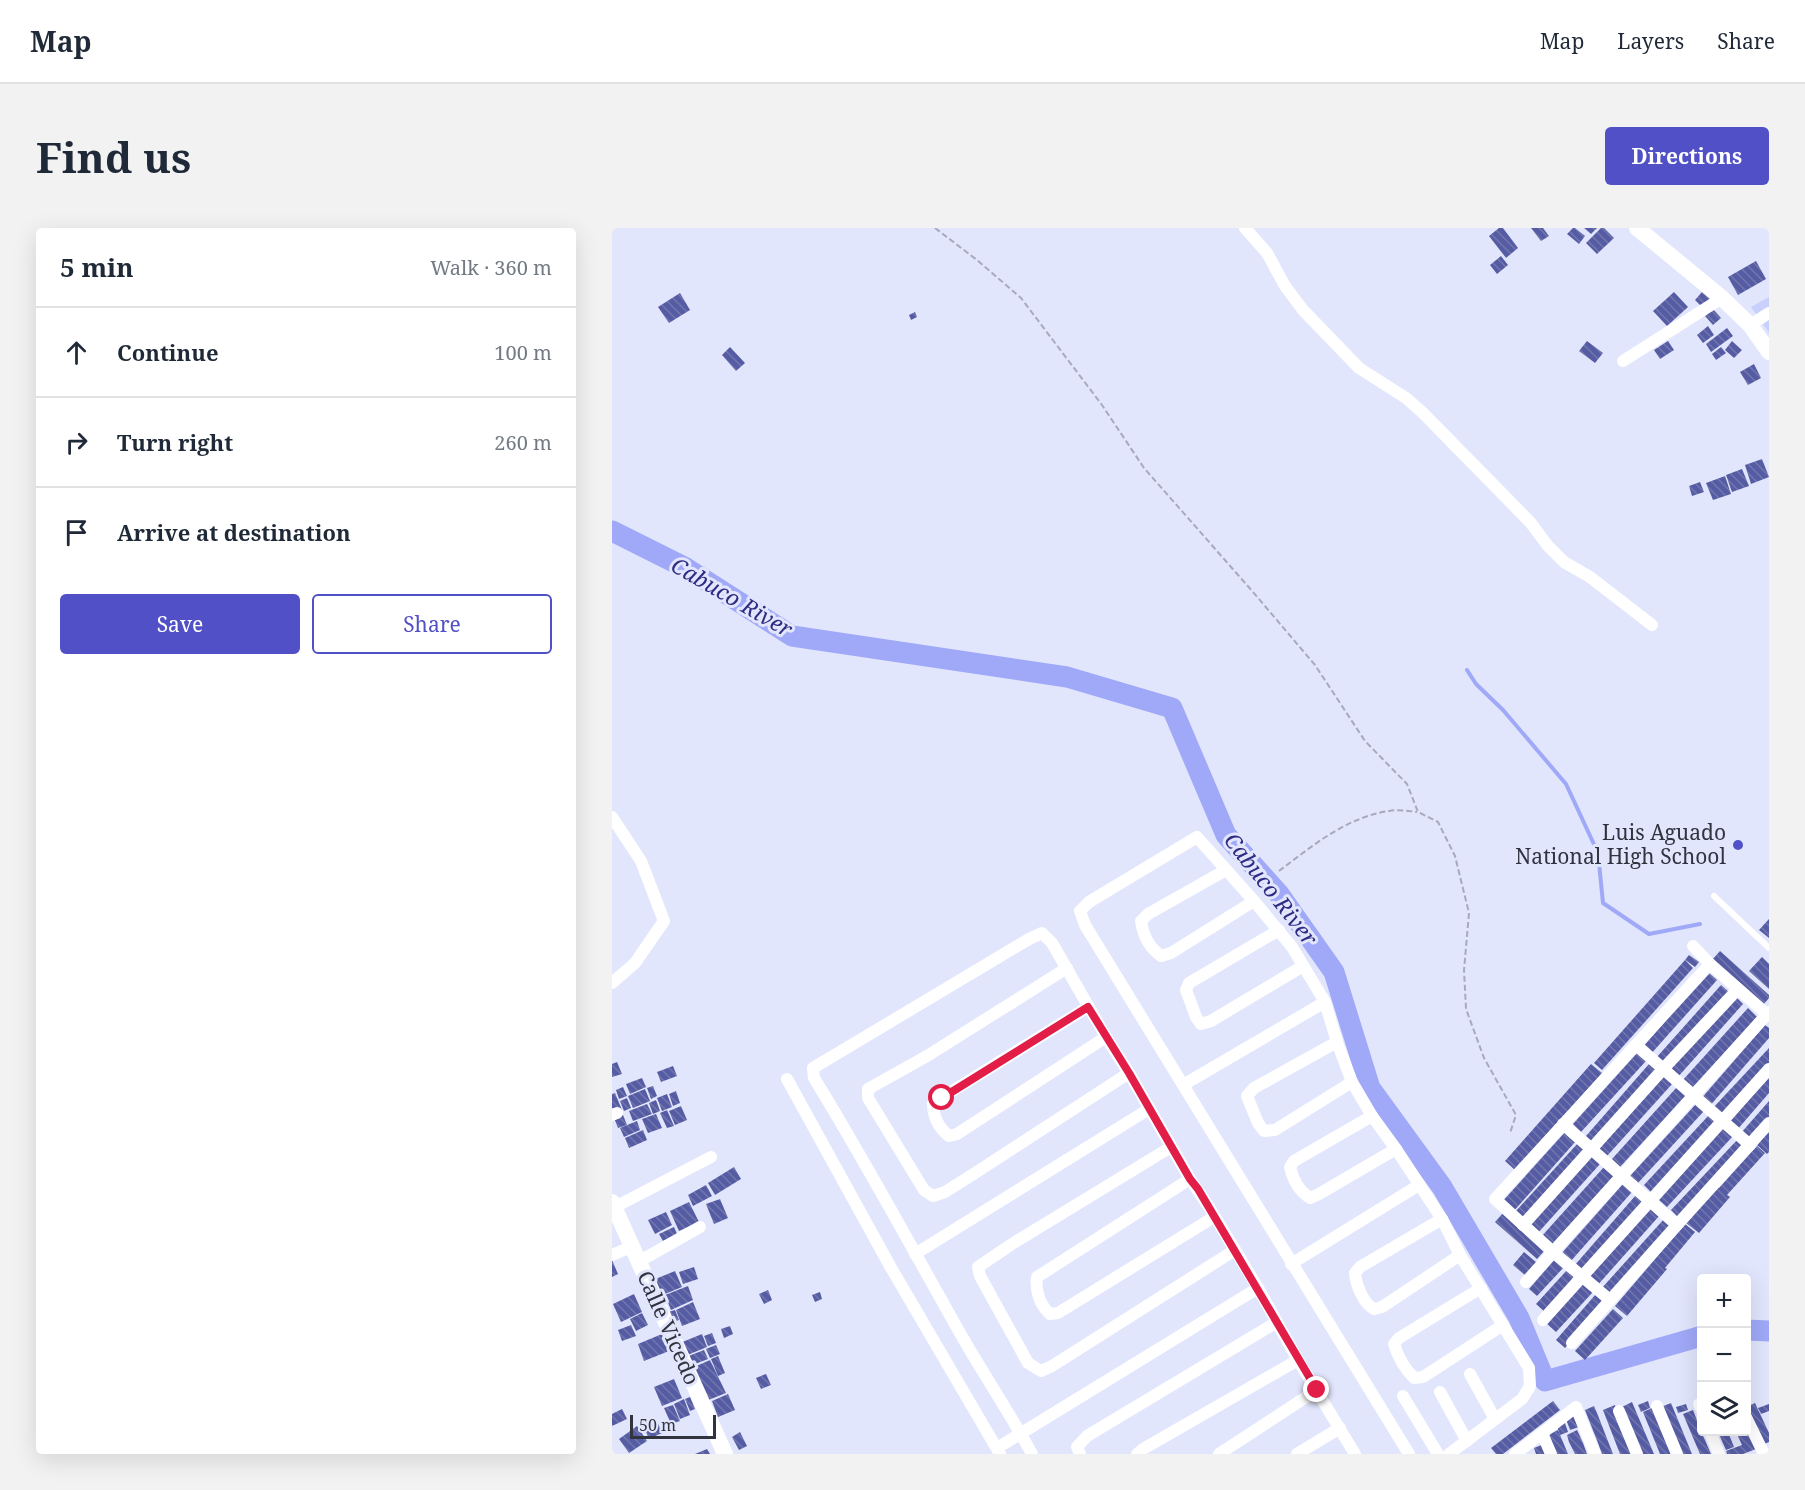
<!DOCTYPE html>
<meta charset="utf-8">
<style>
body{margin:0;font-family:"Noto Serif",serif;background:#f2f2f3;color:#1f2937}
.controls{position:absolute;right:18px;bottom:18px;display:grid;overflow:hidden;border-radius:6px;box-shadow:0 6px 24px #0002}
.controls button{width:54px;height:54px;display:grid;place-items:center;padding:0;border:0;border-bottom:2px solid #e0e1e3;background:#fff;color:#1f2937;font:30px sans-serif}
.scale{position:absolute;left:18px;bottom:15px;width:86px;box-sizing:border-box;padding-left:6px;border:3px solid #31333e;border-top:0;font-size:16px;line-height:21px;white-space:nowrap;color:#31333e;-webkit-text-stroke:4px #e2e6fd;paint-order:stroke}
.stop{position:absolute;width:18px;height:18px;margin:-14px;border:4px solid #e11d48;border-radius:50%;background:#fff}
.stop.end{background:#e11d48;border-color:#fff;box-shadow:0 2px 6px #0008}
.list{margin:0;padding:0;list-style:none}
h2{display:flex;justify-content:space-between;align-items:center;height:78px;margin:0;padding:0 24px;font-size:26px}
h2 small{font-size:20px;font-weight:400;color:#747a83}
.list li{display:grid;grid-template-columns:39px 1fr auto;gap:18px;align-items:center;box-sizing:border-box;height:90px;padding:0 24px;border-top:2px solid #e0e1e3}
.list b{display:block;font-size:22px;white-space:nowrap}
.list em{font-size:20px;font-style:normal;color:#747a83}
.actions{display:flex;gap:12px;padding:18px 24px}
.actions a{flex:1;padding:14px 0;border:2px solid #5150c7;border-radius:6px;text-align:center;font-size:21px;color:#5150c7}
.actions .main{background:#5150c7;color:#fff}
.icon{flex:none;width:33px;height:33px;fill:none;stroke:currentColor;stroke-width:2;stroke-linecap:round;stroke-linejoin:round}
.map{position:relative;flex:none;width:1157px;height:1226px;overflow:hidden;border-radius:6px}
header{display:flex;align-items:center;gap:36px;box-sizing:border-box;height:84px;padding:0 30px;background:#fff;border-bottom:2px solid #e0e1e3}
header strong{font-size:28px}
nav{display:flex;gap:33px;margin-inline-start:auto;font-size:21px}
.intro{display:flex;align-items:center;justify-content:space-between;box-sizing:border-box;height:144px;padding:0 36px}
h1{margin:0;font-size:42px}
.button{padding:15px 27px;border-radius:6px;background:#5150c7;color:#fff;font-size:21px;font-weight:700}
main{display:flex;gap:36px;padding:0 36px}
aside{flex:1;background:#fff;border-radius:6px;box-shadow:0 6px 24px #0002}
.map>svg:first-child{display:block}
.park{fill:url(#park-crowns)}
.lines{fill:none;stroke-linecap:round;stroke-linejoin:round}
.stream{stroke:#a0a9f8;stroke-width:4}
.river{stroke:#a0a9f8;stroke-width:21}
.building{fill:url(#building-back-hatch)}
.path{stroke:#a7aabd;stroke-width:2;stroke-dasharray:6 3;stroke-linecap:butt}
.lane{stroke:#fff;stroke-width:6}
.street{stroke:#fff;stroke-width:12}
.secondary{stroke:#fff;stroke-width:16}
.route{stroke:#e11d48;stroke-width:8}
.poi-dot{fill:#5150c7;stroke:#e2e6fd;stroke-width:2}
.labels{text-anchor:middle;stroke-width:6;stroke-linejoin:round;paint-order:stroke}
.poi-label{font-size:21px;fill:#31333e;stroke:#e2e6fd;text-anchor:end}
.street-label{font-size:21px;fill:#31333e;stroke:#e2e6fd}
.water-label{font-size:22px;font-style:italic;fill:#2e2b83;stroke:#e2e6fd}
</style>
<header>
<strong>Map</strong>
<nav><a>Map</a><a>Layers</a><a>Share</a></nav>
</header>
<div class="intro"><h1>Find us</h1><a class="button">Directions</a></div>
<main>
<aside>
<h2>5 min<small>Walk · 360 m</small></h2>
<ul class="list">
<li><svg class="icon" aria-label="ahead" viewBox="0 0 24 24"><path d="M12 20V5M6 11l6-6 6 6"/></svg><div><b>Continue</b></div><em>100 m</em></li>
<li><svg class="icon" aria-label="right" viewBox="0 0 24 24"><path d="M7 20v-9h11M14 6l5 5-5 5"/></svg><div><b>Turn right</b></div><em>260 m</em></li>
<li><svg class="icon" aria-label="arrive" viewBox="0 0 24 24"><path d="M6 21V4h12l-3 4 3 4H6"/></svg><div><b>Arrive at destination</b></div></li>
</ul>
<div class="actions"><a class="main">Save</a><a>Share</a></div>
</aside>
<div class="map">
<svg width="1157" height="1226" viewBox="0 0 1157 1226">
<defs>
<pattern id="park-crowns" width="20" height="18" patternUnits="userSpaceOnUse" patternTransform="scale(1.5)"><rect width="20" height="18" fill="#c9d0fc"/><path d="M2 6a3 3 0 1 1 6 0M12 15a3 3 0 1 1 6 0" fill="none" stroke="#adb3d9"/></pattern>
<pattern id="building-back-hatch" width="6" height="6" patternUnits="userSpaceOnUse" patternTransform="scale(1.5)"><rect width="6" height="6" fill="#565ca4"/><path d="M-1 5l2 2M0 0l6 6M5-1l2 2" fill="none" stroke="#7176ac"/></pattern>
</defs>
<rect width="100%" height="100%" fill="#e2e6fd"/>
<path class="park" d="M1157,69V105L1139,79Z"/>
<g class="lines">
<path class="stream" d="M855,442L864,456L891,482L954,556L986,625L991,675L1037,706L1088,696"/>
<g class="river">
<path d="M0,303L74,340L180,408L455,449L560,480L614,607L667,666L722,744L758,860L830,959L907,1090L933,1153L1090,1108"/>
<path d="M1134,1102L1157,1103"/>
</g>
</g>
<g class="building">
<path d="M887,0H891L906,20L894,30L877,8Z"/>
<path d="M919,0H931L937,8L929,13Z"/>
<path d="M961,0H963L973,8L967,16L955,6Z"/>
<path d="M972,0H985L979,6Z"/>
<path d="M989,0H992L1002,10L985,26L974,15Z"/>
<path d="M889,28L896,37L885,46L878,37Z"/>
<path d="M1144,33L1154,51L1126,67L1116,49Z"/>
<path d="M1062,64L1076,79L1055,98L1041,83Z"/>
<path d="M1090,64L1098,71L1091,80L1083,72Z"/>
<path d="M68,65L78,82L57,95L46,79Z"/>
<path d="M1101,81L1109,90L1101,97L1093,88Z"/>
<path d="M303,84L305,89L299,92L297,87Z"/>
<path d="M1096,98L1102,107L1091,115L1085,107Z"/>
<path d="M1115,100L1121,108L1099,124L1094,116Z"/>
<path d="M975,113L991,125L983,135L967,123Z"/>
<path d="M1056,113L1062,122L1048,131L1042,122Z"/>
<path d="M1120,113L1130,122L1122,130L1113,122Z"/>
<path d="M118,119L133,135L124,143L110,127Z"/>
<path d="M1109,119L1114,125L1104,132L1100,126Z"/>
<path d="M1142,136L1149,150L1136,157L1128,144Z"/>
<path d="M1150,231L1157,249L1139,256L1133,237Z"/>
<path d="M1130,241L1137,258L1120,264L1114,247Z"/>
<path d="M1113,248L1119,266L1101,272L1094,255Z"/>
<path d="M1088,254L1092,264L1080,268L1077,258Z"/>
<path d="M1157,691V710L1147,702Z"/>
<path d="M1108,723L1157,767V770L1151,777L1100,732Z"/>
<path d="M1077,727L1087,734L1083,739L1073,732Z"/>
<path d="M1150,729L1157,736V761L1137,743Z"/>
<path d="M1073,732L1081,740L990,842L982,835Z"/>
<path d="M1096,744L1105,752L1038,827L1030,820Z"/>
<path d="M1109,757L1118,765L1053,838L1044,830Z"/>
<path d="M1123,768L1131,776L1065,850L1057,843Z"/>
<path d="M1136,780L1145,789L1079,861L1070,853Z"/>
<path d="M1153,797L1157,800V810L1096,880L1088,872Z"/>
<path d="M1157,820V838L1109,890L1100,881Z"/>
<path d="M1025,825L1034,833L969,904L961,896Z"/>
<path d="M5,834L10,846L0,849V836Z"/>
<path d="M979,836L990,845L903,942L893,933Z"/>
<path d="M1037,836L1046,844L983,916L974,908Z"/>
<path d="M61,838L65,848L49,854L45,844Z"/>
<path d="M1052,848L1061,855L995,928L987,921Z"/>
<path d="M1157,848V865L1125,902L1117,895Z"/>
<path d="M30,850L34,859L18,866L14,856Z"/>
<path d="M41,858L45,868L39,871L35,860Z"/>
<path d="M11,859L15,868L7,871L4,862Z"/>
<path d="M1065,859L1074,867L1008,939L1000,931Z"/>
<path d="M33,861L38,873L21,880L16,868Z"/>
<path d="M64,863L68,875L61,878L57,866Z"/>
<path d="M3,865L10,882L0,886V866Z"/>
<path d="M55,866L60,879L50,883L45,870Z"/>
<path d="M15,870L19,880L12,883L8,873Z"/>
<path d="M44,872L48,883L41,886L37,875Z"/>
<path d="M1157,873V892L1138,913L1129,905Z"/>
<path d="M35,876L40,886L21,893L17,883Z"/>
<path d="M1084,876L1092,883L1026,955L1018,948Z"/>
<path d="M69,878L75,892L63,897L57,883Z"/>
<path d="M55,882L62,898L55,900L48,885Z"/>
<path d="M44,886L50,900L36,905L30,891Z"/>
<path d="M11,887L15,897L6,900L2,890Z"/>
<path d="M1097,887L1105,894L1040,965L1032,957Z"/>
<path d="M25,893L28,902L12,909L8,900Z"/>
<path d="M1112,899L1122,907L1055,979L1046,971Z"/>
<path d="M31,902L35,912L17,920L13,910Z"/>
<path d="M954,903L964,913L901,984L890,974Z"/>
<path d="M1157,903V924L1155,926L1145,917Z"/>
<path d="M1127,910L1135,918L1067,990L1059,982Z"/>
<path d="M966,915L975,923L912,993L903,984Z"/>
<path d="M1145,918L1153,925L1115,967L1118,969L1087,1005L1074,995L1105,958L1107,960Z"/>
<path d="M978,927L988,936L925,1006L916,997Z"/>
<path d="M122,939L129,951L103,967L96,955Z"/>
<path d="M992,939L1002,948L939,1018L929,1009Z"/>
<path d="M1011,956L1020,964L958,1034L949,1026Z"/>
<path d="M94,957L100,968L81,978L76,967Z"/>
<path d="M1024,967L1033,974L971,1045L962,1038Z"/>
<path d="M108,971L116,990L102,996L94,976Z"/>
<path d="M77,974L87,994L67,1003L58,983Z"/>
<path d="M1038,978L1048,987L984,1059L975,1051Z"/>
<path d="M54,984L60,997L43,1006L36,992Z"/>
<path d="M891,985L933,1022L925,1031L883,994Z"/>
<path d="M1052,991L1062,999L998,1070L989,1061Z"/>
<path d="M1073,996L1083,1004L1053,1040L1055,1041L1015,1088L1003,1078Z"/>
<path d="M62,999L65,1006L51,1013L47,1006Z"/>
<path d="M912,1024L925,1035L914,1048L901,1037Z"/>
<path d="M944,1030L953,1038L925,1068L917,1061Z"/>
<path d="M0,1032L6,1046L0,1049Z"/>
<path d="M82,1039L86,1051L71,1056L67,1044Z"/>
<path d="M956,1041L966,1050L934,1085L924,1076Z"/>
<path d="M63,1043L70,1059L48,1068L41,1052Z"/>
<path d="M971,1055L981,1064L944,1104L934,1095Z"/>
<path d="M76,1058L81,1072L59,1082L53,1067Z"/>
<path d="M156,1062L160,1072L152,1076L147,1066Z"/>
<path d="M208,1064L210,1071L203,1074L200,1067Z"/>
<path d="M22,1066L30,1084L9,1094L1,1076Z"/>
<path d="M984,1066L993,1074L953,1120L944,1112Z"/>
<path d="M81,1074L88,1091L70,1098L64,1082Z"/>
<path d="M1001,1081L1011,1090L973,1132L963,1123Z"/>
<path d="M63,1082L67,1092L57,1096L53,1085Z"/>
<path d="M30,1085L36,1097L24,1103L18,1091Z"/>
<path d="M19,1097L24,1108L10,1113L6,1102Z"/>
<path d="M118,1098L121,1106L112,1110L109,1101Z"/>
<path d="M100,1105L104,1115L96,1118L92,1108Z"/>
<path d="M50,1106L57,1123L32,1133L26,1116Z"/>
<path d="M90,1106L95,1119L73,1128L68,1115Z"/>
<path d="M104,1117L108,1126L98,1130L94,1121Z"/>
<path d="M92,1122L96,1131L78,1138L74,1129Z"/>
<path d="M106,1128L113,1145L106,1148L99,1131Z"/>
<path d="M98,1132L114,1165L94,1173L80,1140Z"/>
<path d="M154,1146L159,1157L149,1161L144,1150Z"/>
<path d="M62,1151L70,1170L50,1178L42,1159Z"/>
<path d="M116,1166L123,1182L106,1189L100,1173Z"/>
<path d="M78,1169L83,1181L78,1183L73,1171Z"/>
<path d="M72,1171L78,1187L68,1191L62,1176Z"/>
<path d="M941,1173L948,1182L891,1226H884L879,1220Z"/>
<path d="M1036,1173L1038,1180L1029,1184L1026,1177Z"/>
<path d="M1020,1174L1042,1226H1030L1010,1179Z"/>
<path d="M1059,1175L1080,1226H1068L1049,1179Z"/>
<path d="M1143,1175L1157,1205V1214L1150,1217L1134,1183V1179Z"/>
<path d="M1074,1176L1076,1182L1066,1185L1064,1179Z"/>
<path d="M1157,1176V1183L1149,1186L1146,1180Z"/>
<path d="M61,1177L68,1193L59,1196L52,1180Z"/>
<path d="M1003,1177L1022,1226H1008L991,1182Z"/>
<path d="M982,1178L985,1185L1001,1226H990L986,1215L973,1182Z"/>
<path d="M1042,1179L1060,1226H1048L1031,1184Z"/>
<path d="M10,1181L15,1191L0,1198V1186Z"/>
<path d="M1081,1182L1089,1203L1099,1226H1088L1071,1186Z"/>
<path d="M963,1187L967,1199L958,1202L954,1191Z"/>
<path d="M44,1191L50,1205L37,1211L31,1197Z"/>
<path d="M952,1192L956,1204L948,1207L944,1195Z"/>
<path d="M25,1198L35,1213L17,1225L7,1211Z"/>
<path d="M946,1202L956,1226H944L936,1207Z"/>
<path d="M965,1202L971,1215L975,1226H963L957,1214L955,1207Z"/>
<path d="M1135,1203L1144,1221L1131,1226H1115L1114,1223L1130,1217L1124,1204Z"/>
<path d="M128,1204L135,1218L127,1222L120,1209Z"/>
<path d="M1106,1204H1116L1122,1219L1114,1222Z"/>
<path d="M932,1216L936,1226H924L922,1220Z"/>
<path d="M95,1221L98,1226H83Z"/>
</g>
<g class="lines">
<g class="path">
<path d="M323,0L365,32L409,70L490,177L532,240L641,364L703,437L753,513L795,556L806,584L826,594L843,628L857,685L852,742L854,781L872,830L904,887L898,905"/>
<path d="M667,643C700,618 735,589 777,583C786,581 796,583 805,584"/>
</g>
<path class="lane" d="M1102,668L1157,720"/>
<g class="street">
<path d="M633,0L655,25L673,58L691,82L747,140L794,170L810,184L918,294L936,318L952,334L978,349L1040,397"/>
<path d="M1138,97L1157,85"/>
<path d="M1011,133L1110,70"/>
<path d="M0,589L29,633L52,693L23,735L0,755"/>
<path d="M614,642L536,686L529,693C531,707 538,720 549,728L559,725L642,673"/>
<path d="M667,702L577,755L574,762L584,789L589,796L599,793L691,738"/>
<path d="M1081,718L1098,736L1157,788"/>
<path d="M455,740L315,828L256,861V870L312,962L321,968L333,964L360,947L517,845"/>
<path d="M476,779L321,875C321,888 327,900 337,908L345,906L494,809"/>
<path d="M725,814L642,860L635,868L646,895L652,903L663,902L740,854"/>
<path d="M1024,817L1138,917"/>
<path d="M175,851L278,1038L388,1226"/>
<path d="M571,857L713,774"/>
<path d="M0,887L5,885"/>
<path d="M760,888L682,933L678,939C681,952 687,963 698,970L707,966L784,921"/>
<path d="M951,896L1065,997L960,1115"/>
<path d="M559,919L400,1016L366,1039L368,1048L416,1135L429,1143L440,1138L623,1022"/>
<path d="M578,951L425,1049C423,1063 428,1077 438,1086L446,1085L602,989"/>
<path d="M3,979L99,929"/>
<path d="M830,991L748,1039L743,1045C744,1057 751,1075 762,1081L770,1079L848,1027"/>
<path d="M911,997L1052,840L1126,761"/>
<path d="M1065,997L1157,895"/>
<path d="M303,1026L537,881"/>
<path d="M0,1027L19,1019"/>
<path d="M26,1034L88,999"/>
<path d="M679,1036L807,957"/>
<path d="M914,1054L1157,784"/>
<path d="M869,1060L787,1110L782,1116C786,1129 793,1141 802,1150L811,1149L891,1097"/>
<path d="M998,1072L941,1024L883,971L1098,736"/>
<path d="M931,1092L1157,841"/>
<path d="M858,1146L883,1191"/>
<path d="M828,1164L855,1213"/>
<path d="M791,1168L826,1226"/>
<path d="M1087,1176L1090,1182"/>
<path d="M1045,1178L1065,1226"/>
<path d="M1007,1183L1025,1226"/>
<path d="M1134,1189L1152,1226"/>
<path d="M1098,1204L1107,1226"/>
<path d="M930,1205L939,1226"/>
<path d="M385,1220L646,1060"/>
<path d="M420,1226C399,1187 374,1150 352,1112C302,1024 255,936 202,850L201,840L417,711L430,705L440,715L494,809L517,845L578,951L597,979L646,1060L686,1132L743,1226"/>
<path d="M468,1226L465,1219L475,1208L665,1094"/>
<path d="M525,1226L531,1221L686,1132"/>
<path d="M607,1226L705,1162"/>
<path d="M685,1226L728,1200"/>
<path d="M797,1226L473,697L468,683L477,674L585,609L642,673L680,719L713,774L725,814L740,854L760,888L784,921L830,991L848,1027L917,1140L918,1158L910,1171L837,1226"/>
<path d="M903,1226L964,1179L983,1226"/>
</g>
<g class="secondary">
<path d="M1025,0L1110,70L1138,97L1157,124"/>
<path d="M0,974L113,1226"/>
</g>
</g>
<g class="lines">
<path class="route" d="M330,870L476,779L517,845L578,951L586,961L705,1162"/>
</g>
<circle class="poi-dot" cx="1126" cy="617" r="6"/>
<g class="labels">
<g class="poi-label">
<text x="1114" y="612">Luis Aguado<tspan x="1114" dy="24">National High School</tspan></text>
</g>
<g class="street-label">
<text transform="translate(56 1100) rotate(66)" y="7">Calle Vicedo</text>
</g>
<g class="water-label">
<text transform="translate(120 369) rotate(30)" y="8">Cabuco River</text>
<text transform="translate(659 661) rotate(52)" y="8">Cabuco River</text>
</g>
</g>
</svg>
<div class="controls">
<button>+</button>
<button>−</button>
<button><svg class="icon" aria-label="layers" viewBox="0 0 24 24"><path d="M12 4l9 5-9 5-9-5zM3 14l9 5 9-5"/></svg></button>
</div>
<div class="scale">50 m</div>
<div class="stop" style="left:330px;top:870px"></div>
<div class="stop end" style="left:705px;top:1162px"></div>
</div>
</main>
